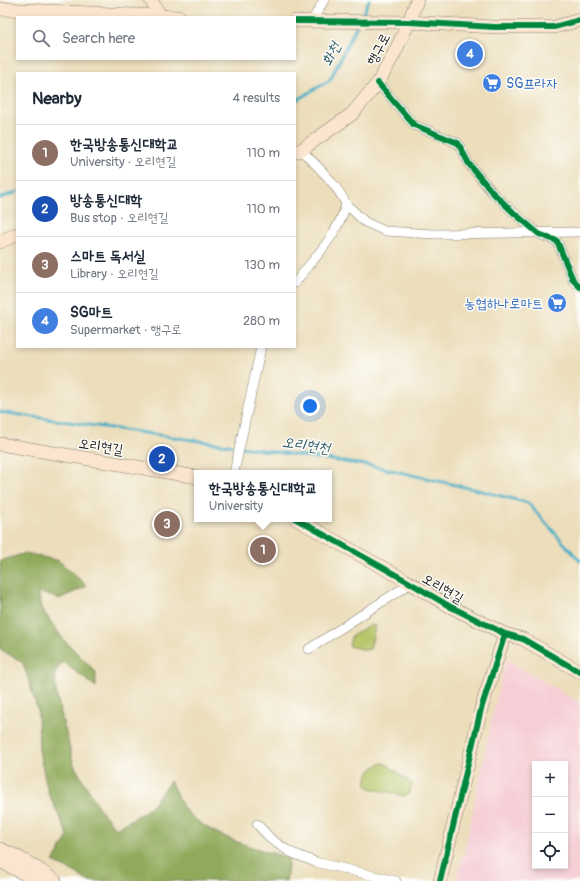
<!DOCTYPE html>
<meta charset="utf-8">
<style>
body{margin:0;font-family:Pangolin,"Poor Story",sans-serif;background:#f2f2f3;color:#1f2937}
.controls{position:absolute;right:12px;bottom:12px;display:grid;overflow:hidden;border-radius:0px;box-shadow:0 2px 6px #0003}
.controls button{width:36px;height:36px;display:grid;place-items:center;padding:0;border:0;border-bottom:1px solid #e0e1e3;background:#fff;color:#1f2937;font:20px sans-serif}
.you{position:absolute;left:310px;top:406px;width:14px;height:14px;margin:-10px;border:3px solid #fff;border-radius:50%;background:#1a73e8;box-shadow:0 0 0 6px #1a73e833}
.badge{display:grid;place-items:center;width:26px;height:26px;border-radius:50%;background:#c8321e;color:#fff;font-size:13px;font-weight:700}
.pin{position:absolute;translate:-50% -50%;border:2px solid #fff;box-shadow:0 1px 4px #0006}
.popup{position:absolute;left:194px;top:470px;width:138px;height:52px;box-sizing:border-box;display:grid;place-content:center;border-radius:0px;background:#fff;filter:drop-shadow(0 1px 3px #0005);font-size:13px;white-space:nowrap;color:#747a83}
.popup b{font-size:15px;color:#1f2937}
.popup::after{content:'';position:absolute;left:50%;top:100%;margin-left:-8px;border:8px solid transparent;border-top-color:#fff}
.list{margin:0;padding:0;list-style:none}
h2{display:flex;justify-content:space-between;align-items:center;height:52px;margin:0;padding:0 16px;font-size:17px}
h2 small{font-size:13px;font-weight:400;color:#747a83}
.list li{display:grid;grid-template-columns:26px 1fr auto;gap:12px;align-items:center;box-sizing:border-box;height:56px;padding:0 16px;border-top:1px solid #e0e1e3}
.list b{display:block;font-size:15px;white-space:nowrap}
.list p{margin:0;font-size:13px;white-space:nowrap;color:#747a83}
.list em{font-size:13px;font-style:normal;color:#747a83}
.icon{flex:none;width:22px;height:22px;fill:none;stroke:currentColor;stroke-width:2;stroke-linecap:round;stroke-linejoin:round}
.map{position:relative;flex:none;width:580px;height:881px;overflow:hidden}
.search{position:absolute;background:#fff;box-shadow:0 2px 6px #0003;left:16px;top:16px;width:280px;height:44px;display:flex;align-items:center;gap:10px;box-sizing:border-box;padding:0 14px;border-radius:0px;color:#747a83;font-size:15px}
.panel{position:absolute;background:#fff;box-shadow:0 2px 6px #0003;left:16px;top:72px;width:280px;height:276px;border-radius:0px}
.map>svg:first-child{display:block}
.built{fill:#f6cfd6;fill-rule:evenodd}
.green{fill:#b5c466;stroke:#687041}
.forest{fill:#90aa5b;stroke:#56633c}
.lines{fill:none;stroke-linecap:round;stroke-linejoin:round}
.stream{stroke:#46adc5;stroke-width:3}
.street-casing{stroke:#847d6c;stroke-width:10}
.secondary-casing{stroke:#847d6c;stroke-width:14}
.street{stroke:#fff;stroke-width:9}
.secondary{stroke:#fbe5cf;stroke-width:13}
.cycleway-casing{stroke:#fdfcf7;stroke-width:8}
.cycleway{stroke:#00873e;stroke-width:6}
.labels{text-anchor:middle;stroke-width:3;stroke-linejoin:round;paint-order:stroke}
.street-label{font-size:14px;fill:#1c1c1c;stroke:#fdfcf7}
.shop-label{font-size:14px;fill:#366cbe;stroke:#fdfcf7;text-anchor:start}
.water-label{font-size:15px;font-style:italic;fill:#2f5d68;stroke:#fdfcf7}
</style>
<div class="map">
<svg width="580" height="881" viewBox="0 0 580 881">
<rect width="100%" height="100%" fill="#fdfcf7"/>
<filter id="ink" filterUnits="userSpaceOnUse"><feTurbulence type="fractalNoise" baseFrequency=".025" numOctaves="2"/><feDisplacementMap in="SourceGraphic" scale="8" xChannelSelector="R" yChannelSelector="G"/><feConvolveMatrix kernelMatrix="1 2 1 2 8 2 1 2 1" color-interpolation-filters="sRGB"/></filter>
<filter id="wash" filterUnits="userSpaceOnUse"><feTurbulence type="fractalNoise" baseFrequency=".012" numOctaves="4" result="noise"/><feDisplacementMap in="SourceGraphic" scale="16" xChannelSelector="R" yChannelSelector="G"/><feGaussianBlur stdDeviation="0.9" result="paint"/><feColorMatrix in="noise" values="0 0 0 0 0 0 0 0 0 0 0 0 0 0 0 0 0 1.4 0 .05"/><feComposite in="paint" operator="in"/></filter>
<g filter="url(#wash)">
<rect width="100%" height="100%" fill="#ecdebb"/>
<path class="built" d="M506,659L580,703V881H455L465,849L493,713ZM535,764H565V866H535Z"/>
<g class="green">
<path d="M369,625L375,626V628L370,649L366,650L349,646L351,637Z"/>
<path d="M383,763L388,765L412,784L408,795L405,796L370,788L367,786C365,774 372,766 383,763Z"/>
</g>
<path class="forest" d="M26,553L59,561L87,586L59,599L38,592L41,608L63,639L96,672V687L63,662L55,672L56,693L74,765L99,808L116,829L150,808L170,781C175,790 181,806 188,813C212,837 257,849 289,858L286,881H87L75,872L53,862L68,836L48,792L39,751L38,711L23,663L0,649V561Z"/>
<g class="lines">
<g class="stream">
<path d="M361,18L369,0"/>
<path d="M295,101L330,80L357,25"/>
<path d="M0,198L17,192"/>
<path d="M0,412L373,466L482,491L528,503L580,561"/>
</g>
</g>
</g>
<g filter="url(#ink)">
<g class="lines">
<defs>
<g id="street">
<path d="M312,21L324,0"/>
<path d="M378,83L414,125L458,143L469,164L492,192L514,213L539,234L557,241L573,280L580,287"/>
<path d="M346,204L365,222L385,231L433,234L580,232"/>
<path d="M295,283C314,258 338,235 346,204C336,183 317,166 301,150"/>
<path d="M234,473L261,347"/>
<path d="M309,649L411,583"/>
<path d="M257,824L272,840L290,852L315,862L396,881"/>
</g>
<g id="secondary">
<path d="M151,0L160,16"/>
<path d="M0,9L179,17"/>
<path d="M295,21L409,22L494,27H554L580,20"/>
<path d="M295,152L301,150L352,114L378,83L394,54L409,22L417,0"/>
<path d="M0,242L17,234"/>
<path d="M0,444L197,477"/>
<path d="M296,519L405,580L449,606L505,634L523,639L580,672"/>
<path d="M0,849C20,857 38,868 55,881"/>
<path d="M0,861L38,881"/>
<path d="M440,881L481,709L505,634"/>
</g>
</defs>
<use href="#street" class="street-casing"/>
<use href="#secondary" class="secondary-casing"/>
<use href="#street" class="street"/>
<use href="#secondary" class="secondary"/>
<defs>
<g id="cycleway">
<path d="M295,21L409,22L494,27H554L580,20"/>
<path d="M378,83L414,125L458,143L469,164L492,192L514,213L539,234L557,241L573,280L580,287"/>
<path d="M296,519L405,580L449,606L505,634L523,639L580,672"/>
<path d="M440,881L481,709L505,634"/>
</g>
</defs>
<use href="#cycleway" class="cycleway-casing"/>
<use href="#cycleway" class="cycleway"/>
</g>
</g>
<defs>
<symbol id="supermarket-disc" viewBox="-11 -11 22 22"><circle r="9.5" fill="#3f7fe0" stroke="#fdfcf7"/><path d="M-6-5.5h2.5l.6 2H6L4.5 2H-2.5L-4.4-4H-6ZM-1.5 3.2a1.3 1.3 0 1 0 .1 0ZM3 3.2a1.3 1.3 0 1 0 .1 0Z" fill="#fff"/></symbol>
</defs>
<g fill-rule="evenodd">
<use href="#supermarket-disc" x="481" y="72" width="22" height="22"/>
<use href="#supermarket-disc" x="546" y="292" width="22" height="22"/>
</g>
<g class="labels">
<g class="street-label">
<text transform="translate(378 49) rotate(-62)" y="5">행구로</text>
<text transform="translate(101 446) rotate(9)" y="5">오리현길</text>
<text transform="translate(443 588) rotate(30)" y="5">오리현길</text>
</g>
<g class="shop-label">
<text x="506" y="88">SG프라자</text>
<text x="543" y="308" text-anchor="end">농협하나로마트</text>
</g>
<g class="water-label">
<text transform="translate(331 54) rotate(-64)" y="5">화천</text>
<text transform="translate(306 445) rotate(8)" y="5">오리현천</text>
</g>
</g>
</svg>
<div class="controls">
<button>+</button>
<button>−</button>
<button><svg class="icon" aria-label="locate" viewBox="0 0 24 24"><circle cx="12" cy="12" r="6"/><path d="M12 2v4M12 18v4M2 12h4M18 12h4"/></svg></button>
</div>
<div class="you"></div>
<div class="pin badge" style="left:263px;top:550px;background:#8d6e63">1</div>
<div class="popup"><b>한국방송통신대학교</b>University</div>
<div class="pin badge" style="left:162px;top:459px;background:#1a4fb4">2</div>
<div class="pin badge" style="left:167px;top:524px;background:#8d6e63">3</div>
<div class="pin badge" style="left:470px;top:54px;background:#3f7fe0">4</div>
<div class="search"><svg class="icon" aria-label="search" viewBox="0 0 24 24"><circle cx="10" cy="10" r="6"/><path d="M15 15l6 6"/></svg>Search here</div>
<section class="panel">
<h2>Nearby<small>4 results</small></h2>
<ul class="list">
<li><span class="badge" style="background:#8d6e63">1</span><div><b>한국방송통신대학교</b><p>University · 오리현길</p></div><em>110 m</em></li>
<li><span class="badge" style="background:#1a4fb4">2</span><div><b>방송통신대학</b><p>Bus stop · 오리현길</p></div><em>110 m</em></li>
<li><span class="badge" style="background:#8d6e63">3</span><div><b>스마트 독서실</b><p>Library · 오리현길</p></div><em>130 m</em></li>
<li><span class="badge" style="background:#3f7fe0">4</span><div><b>SG마트</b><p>Supermarket · 행구로</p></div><em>280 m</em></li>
</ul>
</section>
</div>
